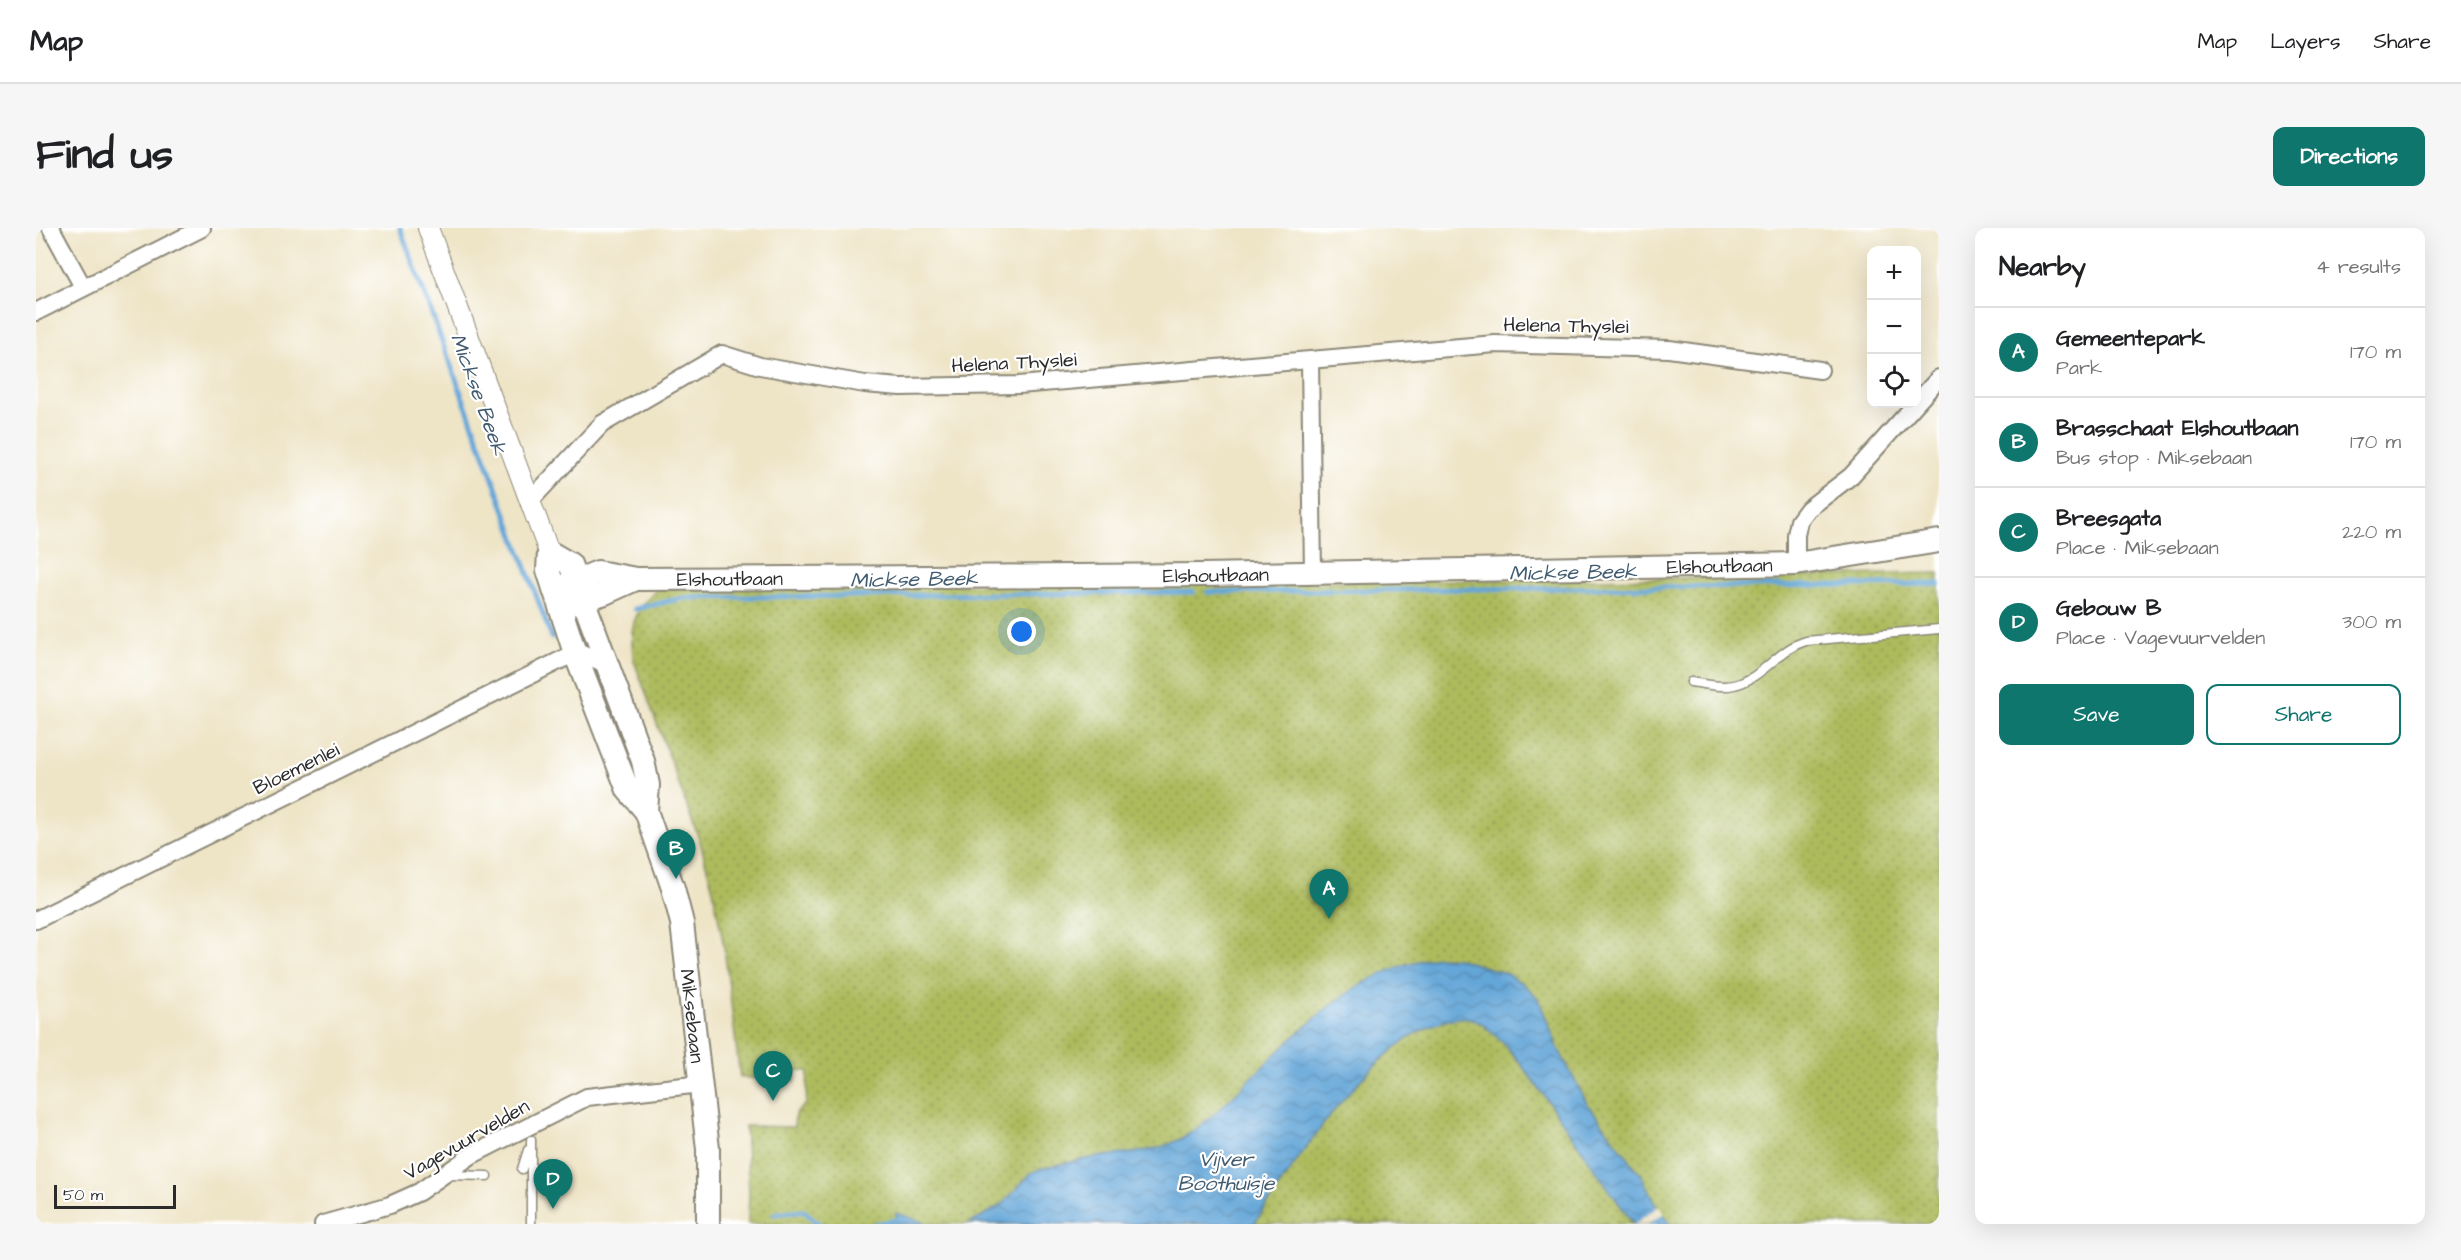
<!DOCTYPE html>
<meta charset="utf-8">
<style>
body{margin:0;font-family:"Architects Daughter",sans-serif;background:#f6f6f6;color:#202124}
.controls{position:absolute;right:18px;top:18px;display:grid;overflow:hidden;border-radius:12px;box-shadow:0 6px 24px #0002}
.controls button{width:54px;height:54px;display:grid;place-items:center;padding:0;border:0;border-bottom:2px solid #e0e0e0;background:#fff;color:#202124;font:30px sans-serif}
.scale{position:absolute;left:18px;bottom:15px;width:122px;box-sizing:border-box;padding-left:6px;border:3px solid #2b2b2b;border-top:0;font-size:16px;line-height:21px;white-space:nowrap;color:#2b2b2b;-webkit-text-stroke:4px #fff;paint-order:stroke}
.you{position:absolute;left:986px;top:404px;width:21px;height:21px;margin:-15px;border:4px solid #fff;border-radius:50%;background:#1a73e8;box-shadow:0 0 0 9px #1a73e833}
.badge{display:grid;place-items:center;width:39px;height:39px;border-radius:50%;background:#0f766e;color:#fff;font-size:20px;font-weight:700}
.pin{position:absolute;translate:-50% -50px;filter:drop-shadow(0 2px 3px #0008)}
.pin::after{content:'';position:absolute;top:32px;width:21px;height:18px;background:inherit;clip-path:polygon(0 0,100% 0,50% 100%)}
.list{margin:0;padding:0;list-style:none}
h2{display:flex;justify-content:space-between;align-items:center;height:78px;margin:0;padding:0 24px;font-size:26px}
h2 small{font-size:20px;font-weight:400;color:#757577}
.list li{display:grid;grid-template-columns:39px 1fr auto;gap:18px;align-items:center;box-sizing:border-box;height:90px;padding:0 24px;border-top:2px solid #e0e0e0}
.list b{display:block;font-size:22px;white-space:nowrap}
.list p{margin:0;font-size:20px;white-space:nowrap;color:#757577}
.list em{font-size:20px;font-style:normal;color:#757577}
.actions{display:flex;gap:12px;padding:18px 24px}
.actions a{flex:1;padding:14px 0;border:2px solid #0f766e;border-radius:12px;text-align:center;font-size:21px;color:#0f766e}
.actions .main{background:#0f766e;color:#fff}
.icon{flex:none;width:33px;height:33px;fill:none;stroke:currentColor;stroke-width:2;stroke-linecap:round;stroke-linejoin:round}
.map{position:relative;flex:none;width:1903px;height:996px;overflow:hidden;border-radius:12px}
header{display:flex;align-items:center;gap:36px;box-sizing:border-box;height:84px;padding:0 30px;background:#fff;border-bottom:2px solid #e0e0e0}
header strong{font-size:28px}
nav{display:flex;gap:33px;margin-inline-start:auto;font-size:21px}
.intro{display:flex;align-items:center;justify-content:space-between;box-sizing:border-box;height:144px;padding:0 36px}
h1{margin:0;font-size:42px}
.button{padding:15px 27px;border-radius:12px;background:#0f766e;color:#fff;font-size:21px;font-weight:700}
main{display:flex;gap:36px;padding:0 36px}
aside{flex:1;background:#fff;border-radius:12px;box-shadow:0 6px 24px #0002}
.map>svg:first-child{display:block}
.grass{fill:#adbb5d;stroke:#6c7344;stroke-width:1.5}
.park{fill:url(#park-dots);stroke:#6c7344;stroke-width:1.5}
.water{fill:url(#water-waves);stroke:#476882;stroke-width:1.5}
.pier{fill:#eee4c6}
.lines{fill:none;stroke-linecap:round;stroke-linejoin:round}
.stream{stroke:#63a6d8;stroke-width:5}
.service-casing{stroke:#8c8878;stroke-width:11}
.minor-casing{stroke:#8c8878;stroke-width:20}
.tertiary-casing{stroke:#8c8878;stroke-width:22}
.secondary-casing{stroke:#8c8878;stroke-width:26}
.service{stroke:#fff;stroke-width:8}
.minor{stroke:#fff;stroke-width:16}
.tertiary{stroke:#fff;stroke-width:20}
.secondary{stroke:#fff;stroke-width:22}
.labels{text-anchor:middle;stroke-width:4.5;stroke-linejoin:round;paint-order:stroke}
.street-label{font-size:20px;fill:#2b2b2b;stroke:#fff}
.water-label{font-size:21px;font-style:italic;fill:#415c70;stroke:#fff}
</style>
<header>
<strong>Map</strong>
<nav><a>Map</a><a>Layers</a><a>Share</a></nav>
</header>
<div class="intro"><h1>Find us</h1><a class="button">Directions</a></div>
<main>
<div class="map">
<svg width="1903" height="996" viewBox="0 0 1903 996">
<defs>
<pattern id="park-dots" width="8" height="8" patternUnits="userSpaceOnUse" patternTransform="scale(1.5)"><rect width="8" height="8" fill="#adbb5d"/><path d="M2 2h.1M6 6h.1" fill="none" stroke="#8d984d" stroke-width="1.8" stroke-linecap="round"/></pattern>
<pattern id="water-waves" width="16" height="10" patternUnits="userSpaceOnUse" patternTransform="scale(1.5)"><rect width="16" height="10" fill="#63a6d8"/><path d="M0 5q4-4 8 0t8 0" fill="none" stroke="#5287af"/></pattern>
</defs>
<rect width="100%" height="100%" fill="#fff"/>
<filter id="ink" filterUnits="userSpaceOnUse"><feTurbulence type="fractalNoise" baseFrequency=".0167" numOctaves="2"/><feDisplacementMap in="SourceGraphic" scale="12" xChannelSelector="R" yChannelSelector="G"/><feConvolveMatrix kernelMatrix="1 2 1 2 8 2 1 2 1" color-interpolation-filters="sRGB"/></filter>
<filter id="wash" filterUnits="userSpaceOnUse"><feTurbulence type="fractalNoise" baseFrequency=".008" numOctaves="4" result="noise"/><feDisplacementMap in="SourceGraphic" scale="24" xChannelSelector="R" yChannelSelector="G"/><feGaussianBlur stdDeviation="1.35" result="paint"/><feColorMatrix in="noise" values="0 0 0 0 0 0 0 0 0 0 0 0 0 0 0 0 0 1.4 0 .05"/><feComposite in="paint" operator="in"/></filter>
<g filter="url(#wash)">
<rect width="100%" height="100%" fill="#eee4c6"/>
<path class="grass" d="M547,432L563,439L590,510L578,515Z"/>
<path class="park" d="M1903,345V996H712L713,963L709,898L758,899L759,886L770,876L772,843L760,842L759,853L704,849L688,719L677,662L664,614L598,433C592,399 597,383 623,360L1650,350Z"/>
<g class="water">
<path d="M1402,729L1420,730L1469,745L1489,757L1502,770L1522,820L1551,875L1605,947L1621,978L1635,996H1598C1565,952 1536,906 1504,862C1486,838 1468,810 1443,794C1432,787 1420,790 1408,793C1334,814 1260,934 1218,996H933L967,976L995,945L1004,941C1023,936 1043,932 1062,929C1091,925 1120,925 1146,910C1169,897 1189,876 1208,857C1264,803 1321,740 1402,729Z"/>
<path d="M860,985L893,996H861Z"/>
</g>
<path class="pier" d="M1623,978L1628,985L1612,996H1598Z"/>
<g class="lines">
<g class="stream">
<path d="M364,0L516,410"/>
<path d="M1171,364L1903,356"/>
<path d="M599,381L647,370L1158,364"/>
<path d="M738,986L768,983L783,996"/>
<path d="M839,996L861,992"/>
</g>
</g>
</g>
<g filter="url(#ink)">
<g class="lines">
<defs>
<g id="service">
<path d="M1655,454C1668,456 1685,460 1698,457C1726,451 1742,421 1770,413L1903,401"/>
<path d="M495,912V996"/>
<path d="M486,941L492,922"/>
<path d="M412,947L451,948"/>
</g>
<g id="minor">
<path d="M15,0L47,59"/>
<path d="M0,84L166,0"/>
<path d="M1274,133L1277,345"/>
<path d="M493,274L566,196L686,126L724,138L829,156L864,159L983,157L1459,116L1633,121L1784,142"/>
<path d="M1760,336V307L1763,293L1772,281L1815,248L1903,150"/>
<path d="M0,692L539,425H546L571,437"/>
<path d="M287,996L354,977L383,964L436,927L551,869L665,856"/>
</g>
<path id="tertiary" d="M392,0L513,324"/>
<g id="secondary">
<path id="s1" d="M518,362L562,344L600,351L755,350L1166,347L1760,336L1903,313"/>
<path d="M534,376L569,365L600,351"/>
<path id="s2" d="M610,583L612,557L607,533L534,336L513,324L512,342L539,425L592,562L610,583L637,660L646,695L672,921V996"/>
</g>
</defs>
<use href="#service" class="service-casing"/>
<use href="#minor" class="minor-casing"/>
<use href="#tertiary" class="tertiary-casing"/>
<use href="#secondary" class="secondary-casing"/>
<use href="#service" class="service"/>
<use href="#minor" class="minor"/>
<use href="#tertiary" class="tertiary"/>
<use href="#secondary" class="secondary"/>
</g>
</g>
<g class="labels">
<g class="street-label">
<text transform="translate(1530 97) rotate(1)" y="7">Helena Thyslei</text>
<text transform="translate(978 134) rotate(-3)" y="7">Helena Thyslei</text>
<text dy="7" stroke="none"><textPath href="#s1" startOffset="1170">Elshoutbaan</textPath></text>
<text dy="7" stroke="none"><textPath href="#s1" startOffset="666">Elshoutbaan</textPath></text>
<text dy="7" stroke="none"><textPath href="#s1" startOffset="180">Elshoutbaan</textPath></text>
<text transform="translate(260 540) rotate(-26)" y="7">Bloemenlei</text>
<text dy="7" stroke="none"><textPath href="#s2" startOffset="776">Miksebaan</textPath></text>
<text transform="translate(430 911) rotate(-30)" y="7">Vagevuurvelden</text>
</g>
<g class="water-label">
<text transform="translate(443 166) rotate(70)" y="7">Mickse Beek</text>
<text transform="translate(1537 344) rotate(-1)" y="7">Mickse Beek</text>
<text transform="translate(878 351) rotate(-1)" y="7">Mickse Beek</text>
<text x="1190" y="938">Vijver<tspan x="1190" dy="24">Boothuisje</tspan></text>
</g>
</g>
</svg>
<div class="controls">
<button>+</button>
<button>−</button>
<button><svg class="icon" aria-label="locate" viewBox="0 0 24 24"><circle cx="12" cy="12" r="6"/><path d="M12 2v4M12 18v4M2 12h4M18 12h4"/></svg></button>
</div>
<div class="scale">50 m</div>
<div class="you"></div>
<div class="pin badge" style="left:1293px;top:691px">A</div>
<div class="pin badge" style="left:640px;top:651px">B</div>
<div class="pin badge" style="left:737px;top:873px">C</div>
<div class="pin badge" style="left:517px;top:981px">D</div>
</div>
<aside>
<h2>Nearby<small>4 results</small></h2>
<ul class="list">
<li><span class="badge">A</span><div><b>Gemeentepark</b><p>Park</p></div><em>170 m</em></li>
<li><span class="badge">B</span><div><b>Brasschaat Elshoutbaan</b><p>Bus stop · Miksebaan</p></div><em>170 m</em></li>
<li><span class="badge">C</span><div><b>Breesgata</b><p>Place · Miksebaan</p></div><em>220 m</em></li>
<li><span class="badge">D</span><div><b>Gebouw B</b><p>Place · Vagevuurvelden</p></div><em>300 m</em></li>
</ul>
<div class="actions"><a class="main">Save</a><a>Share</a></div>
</aside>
</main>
